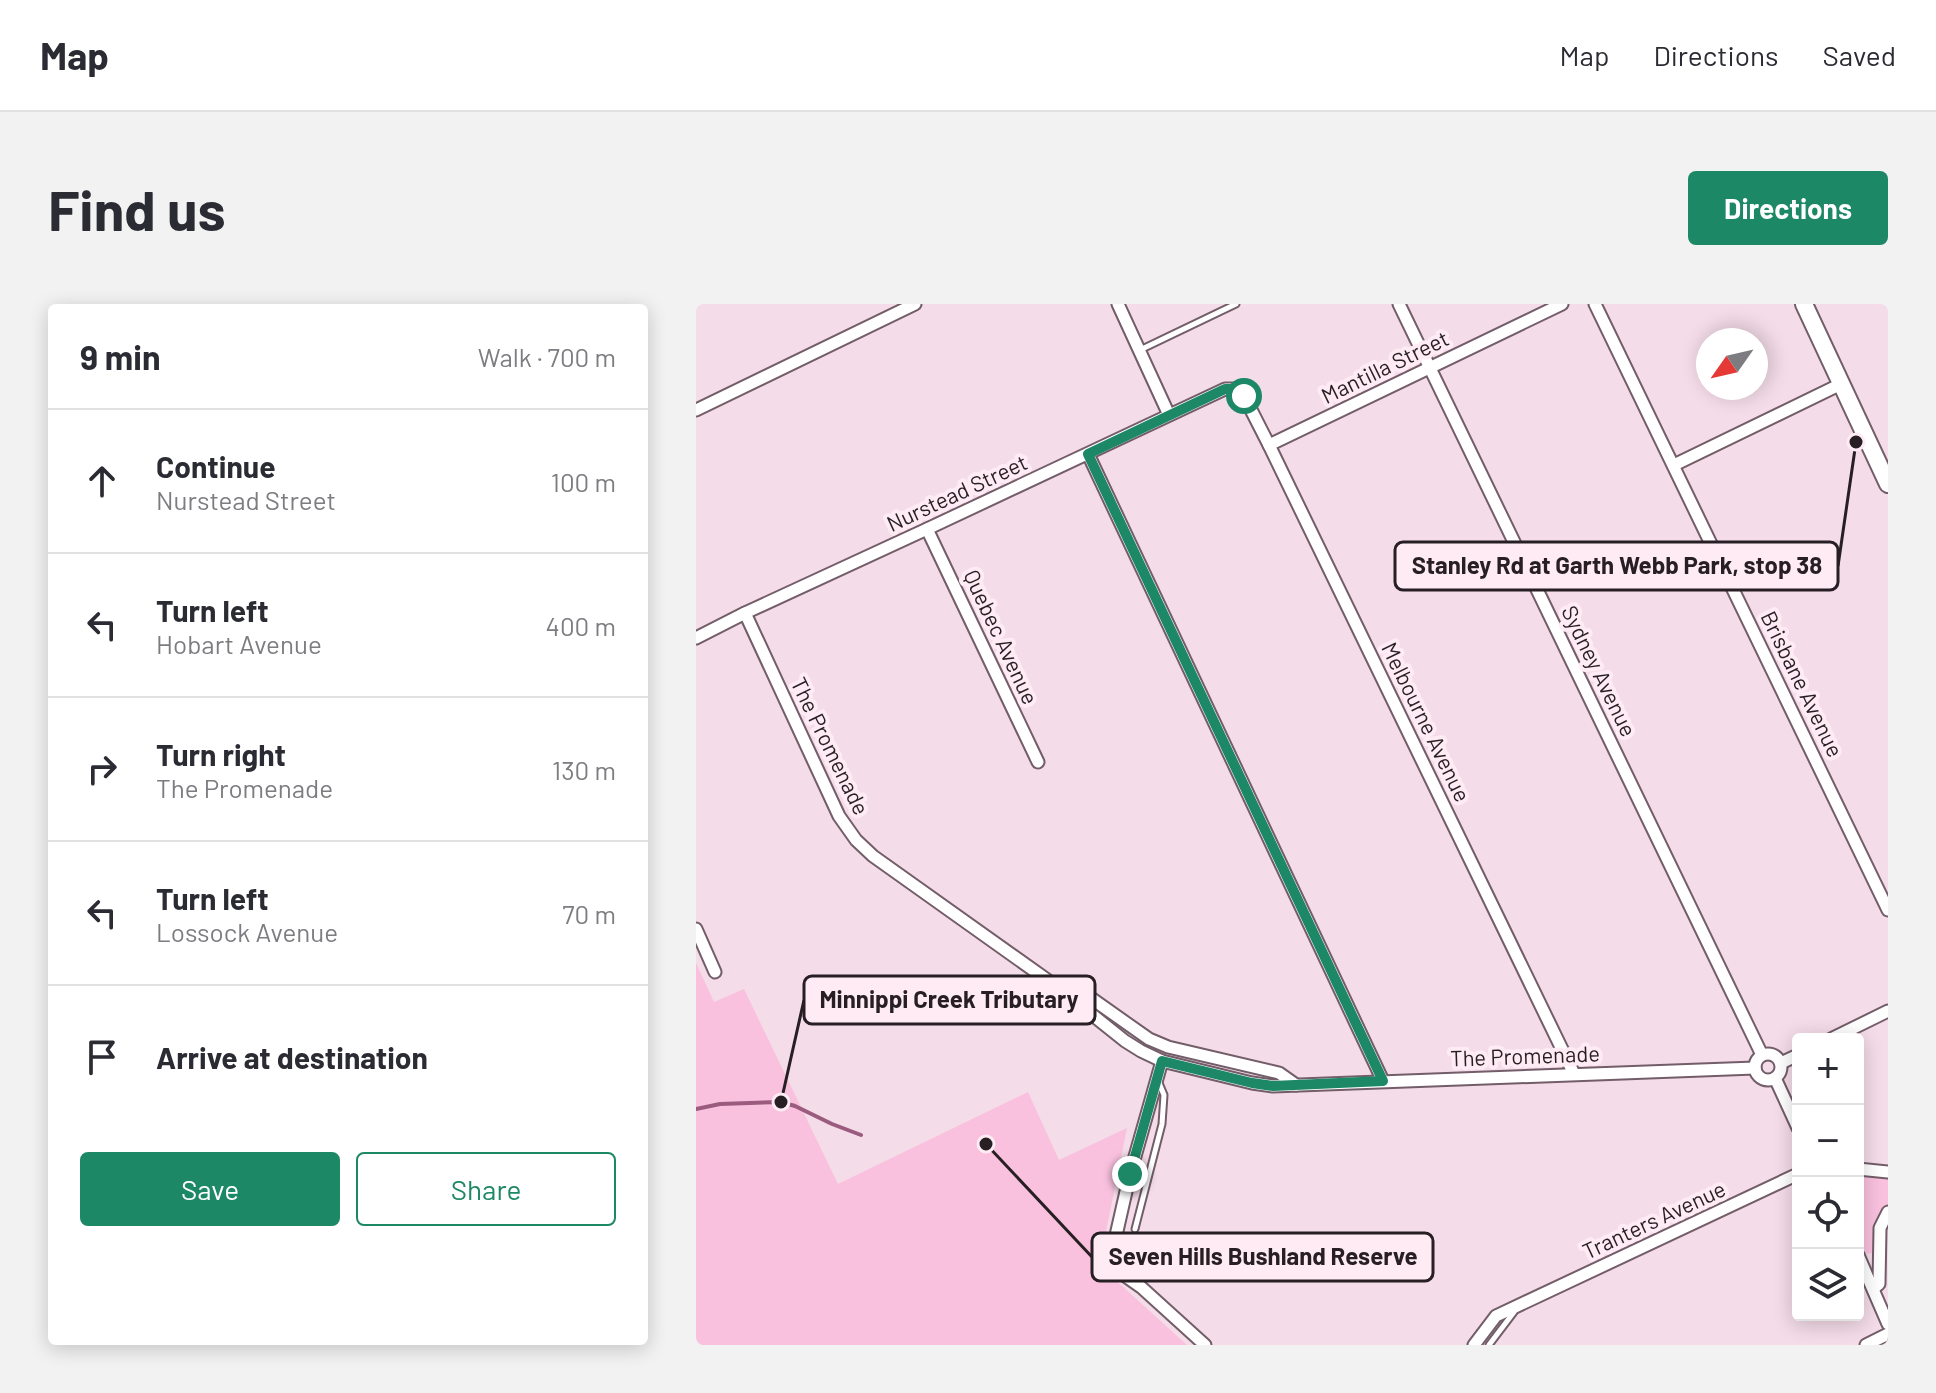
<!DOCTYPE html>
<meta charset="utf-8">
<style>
body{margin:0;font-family:Barlow,sans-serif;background:#f2f2f3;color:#2b2b33}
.controls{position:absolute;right:24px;bottom:24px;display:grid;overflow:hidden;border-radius:8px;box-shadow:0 4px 20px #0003}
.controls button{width:72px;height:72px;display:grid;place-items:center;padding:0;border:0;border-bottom:2px solid #e1e1e2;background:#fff;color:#2b2b33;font:40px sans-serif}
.compass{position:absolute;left:1000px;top:24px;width:72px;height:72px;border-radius:50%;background:#fff;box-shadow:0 4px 20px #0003;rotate:236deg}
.stop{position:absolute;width:24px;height:24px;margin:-18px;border:6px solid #1d8866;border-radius:50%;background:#fff}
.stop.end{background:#1d8866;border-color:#fff;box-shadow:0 2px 8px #0008}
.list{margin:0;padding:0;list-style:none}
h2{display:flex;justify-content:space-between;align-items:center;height:104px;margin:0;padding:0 32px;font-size:34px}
h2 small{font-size:26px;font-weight:400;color:#7c7c81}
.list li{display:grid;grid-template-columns:52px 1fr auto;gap:24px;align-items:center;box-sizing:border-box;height:144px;padding:0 32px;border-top:2px solid #e1e1e2}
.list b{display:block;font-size:30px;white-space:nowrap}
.list p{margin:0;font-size:26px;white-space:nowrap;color:#7c7c81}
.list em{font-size:26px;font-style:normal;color:#7c7c81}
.actions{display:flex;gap:16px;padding:24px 32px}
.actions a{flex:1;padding:18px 0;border:2px solid #1d8866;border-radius:8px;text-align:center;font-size:28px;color:#1d8866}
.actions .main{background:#1d8866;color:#fff}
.icon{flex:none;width:44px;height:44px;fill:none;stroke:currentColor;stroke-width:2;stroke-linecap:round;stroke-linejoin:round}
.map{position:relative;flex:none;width:1192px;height:1041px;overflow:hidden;border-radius:8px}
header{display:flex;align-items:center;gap:48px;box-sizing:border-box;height:112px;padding:0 40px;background:#fff;border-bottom:2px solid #e1e1e2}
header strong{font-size:38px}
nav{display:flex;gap:44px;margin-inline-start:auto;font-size:28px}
.intro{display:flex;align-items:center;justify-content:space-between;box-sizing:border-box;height:192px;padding:0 48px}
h1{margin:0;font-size:56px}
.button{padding:20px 36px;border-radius:8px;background:#1d8866;color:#fff;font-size:28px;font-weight:700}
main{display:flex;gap:48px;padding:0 48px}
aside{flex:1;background:#fff;border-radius:8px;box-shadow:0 4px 20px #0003}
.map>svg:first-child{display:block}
.green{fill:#f9c1de}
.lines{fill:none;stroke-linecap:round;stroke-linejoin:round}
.stream{stroke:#9b5b7f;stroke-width:4}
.service-casing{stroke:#725d68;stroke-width:9}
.minor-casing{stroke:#725d68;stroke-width:15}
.secondary-casing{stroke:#725d68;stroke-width:20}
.service{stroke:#fff;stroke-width:5}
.minor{stroke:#fff;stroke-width:11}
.secondary{stroke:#fff;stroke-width:16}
.route{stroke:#1d8866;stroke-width:10}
.labels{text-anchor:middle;stroke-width:8;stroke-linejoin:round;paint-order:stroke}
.street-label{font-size:22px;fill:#271f23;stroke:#feebf4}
.leader{fill:none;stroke:#271f23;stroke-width:3}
.callout-dot{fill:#271f23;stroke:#feebf4;stroke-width:3}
.callout{fill:#feebf4;stroke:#271f23;stroke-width:3}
.callout-label{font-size:24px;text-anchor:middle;font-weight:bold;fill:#271f23}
</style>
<header>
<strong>Map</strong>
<nav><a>Map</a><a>Directions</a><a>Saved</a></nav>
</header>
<div class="intro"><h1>Find us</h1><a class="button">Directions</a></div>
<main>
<aside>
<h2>9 min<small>Walk · 700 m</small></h2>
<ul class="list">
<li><svg class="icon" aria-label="ahead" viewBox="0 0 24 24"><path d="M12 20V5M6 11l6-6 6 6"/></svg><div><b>Continue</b><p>Nurstead Street</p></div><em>100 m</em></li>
<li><svg class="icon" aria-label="left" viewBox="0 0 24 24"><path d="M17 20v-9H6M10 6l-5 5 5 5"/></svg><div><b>Turn left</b><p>Hobart Avenue</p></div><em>400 m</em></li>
<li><svg class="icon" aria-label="right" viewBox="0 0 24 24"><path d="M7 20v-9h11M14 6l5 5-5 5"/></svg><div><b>Turn right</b><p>The Promenade</p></div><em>130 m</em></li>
<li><svg class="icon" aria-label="left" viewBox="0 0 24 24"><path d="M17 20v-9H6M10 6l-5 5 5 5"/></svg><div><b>Turn left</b><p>Lossock Avenue</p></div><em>70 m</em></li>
<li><svg class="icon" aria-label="arrive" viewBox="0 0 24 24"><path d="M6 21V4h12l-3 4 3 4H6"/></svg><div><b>Arrive at destination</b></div></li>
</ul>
<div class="actions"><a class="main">Save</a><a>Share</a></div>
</aside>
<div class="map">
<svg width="1192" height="1041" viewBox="0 0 1192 1041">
<rect width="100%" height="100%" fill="#f4dce8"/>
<g class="green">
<path d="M0,659L18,698L48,685L142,880L332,788L363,856L431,824L405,952L415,972L491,1041H0Z"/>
<path d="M1162,872L1192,874V902C1177,915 1177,930 1176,949L1169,950L1162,935Z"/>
</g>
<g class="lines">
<path class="stream" d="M0,805L24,800L85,798L99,802L136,820L165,831"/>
<defs>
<g id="service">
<path d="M444,46L540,0"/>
<path d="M439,925L466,820L468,791L463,779"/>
<path d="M793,1041L818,1008"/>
</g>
<g id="minor">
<path d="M422,0L473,111"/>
<path d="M703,0L1066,751"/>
<path d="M899,0L1192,606"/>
<path d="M0,106L219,0"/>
<path d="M573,141L866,0"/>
<path d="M392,150L687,777"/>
<path d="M978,161L1145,80"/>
<path d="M231,225L342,458"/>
<path d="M49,309L143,512L160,536L177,552L364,685L429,737L445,747L466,757L556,779L577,782L1059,764"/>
<path d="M0,334L49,309L231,225L529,85H540L548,92L573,141L878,770"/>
<path d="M0,625L19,668"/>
<path d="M365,685L385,687L453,735L472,743L583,769L600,781"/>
<path d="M1135,735L1192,707"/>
<circle cx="1072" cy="763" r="13"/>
<path d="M466,757L434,870L416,949L418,959L425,969L445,983L509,1041"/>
<path d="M1085,759L1102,751"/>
<path d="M1079,774L1102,824"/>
<path d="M1162,865L1192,868"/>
<path d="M1162,951L1192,1020"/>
<path d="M1178,984L1183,980L1184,924L1192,908"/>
<path d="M778,1041L800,1012L1102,870"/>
<path d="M1170,1041L1192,1030"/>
</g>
<path id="secondary" d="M1108,0L1192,180"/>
</defs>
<use href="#service" class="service-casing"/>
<use href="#minor" class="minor-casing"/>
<use href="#secondary" class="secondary-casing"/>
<use href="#service" class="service"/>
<use href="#minor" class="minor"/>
<use href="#secondary" class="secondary"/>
</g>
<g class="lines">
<path class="route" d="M434,870L466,757L556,779L577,782L687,777L392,150L529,85H540L548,92"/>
</g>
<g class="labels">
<g class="street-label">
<text transform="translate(689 63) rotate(-26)" y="8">Mantilla Street</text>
<text transform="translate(261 189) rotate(-25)" y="8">Nurstead Street</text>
<text transform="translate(305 333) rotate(65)" y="8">Quebec Avenue</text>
<text transform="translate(903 367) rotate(64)" y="8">Sydney Avenue</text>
<text transform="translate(1106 380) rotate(64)" y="8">Brisbane Avenue</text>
<text transform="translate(730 418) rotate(64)" y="8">Melbourne Avenue</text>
<text transform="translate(134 442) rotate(64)" y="8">The Promenade</text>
<text transform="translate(829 752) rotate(-2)" y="8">The Promenade</text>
<text transform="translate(958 916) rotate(-25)" y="8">Tranters Avenue</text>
</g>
</g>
<path class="leader" d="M1160 138L1142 262M85 798L108 696M290 840L396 953"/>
<g class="callout-dot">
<circle cx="1160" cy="138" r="8"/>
<circle cx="85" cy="798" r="8"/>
<circle cx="290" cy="840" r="8"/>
</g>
<g class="callout">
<rect x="699" y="238" width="443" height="48" rx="8"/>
<rect x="108" y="672" width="291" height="48" rx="8"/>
<rect x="396" y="929" width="341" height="48" rx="8"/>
</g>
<g class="callout-label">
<text x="921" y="270">Stanley Rd at Garth Webb Park, stop 38</text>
<text x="253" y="704">Minnippi Creek Tributary</text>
<text x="567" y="961">Seven Hills Bushland Reserve</text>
</g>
</svg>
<div class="controls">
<button>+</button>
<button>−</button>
<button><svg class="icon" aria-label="locate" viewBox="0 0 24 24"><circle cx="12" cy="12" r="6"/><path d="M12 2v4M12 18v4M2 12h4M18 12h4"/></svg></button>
<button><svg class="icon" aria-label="layers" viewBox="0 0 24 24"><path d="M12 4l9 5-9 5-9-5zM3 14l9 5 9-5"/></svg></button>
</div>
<svg class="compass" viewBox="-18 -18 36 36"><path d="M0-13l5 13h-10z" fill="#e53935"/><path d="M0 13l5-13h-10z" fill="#7c7c81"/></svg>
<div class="stop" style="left:548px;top:92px"></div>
<div class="stop end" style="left:434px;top:870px"></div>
</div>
</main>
